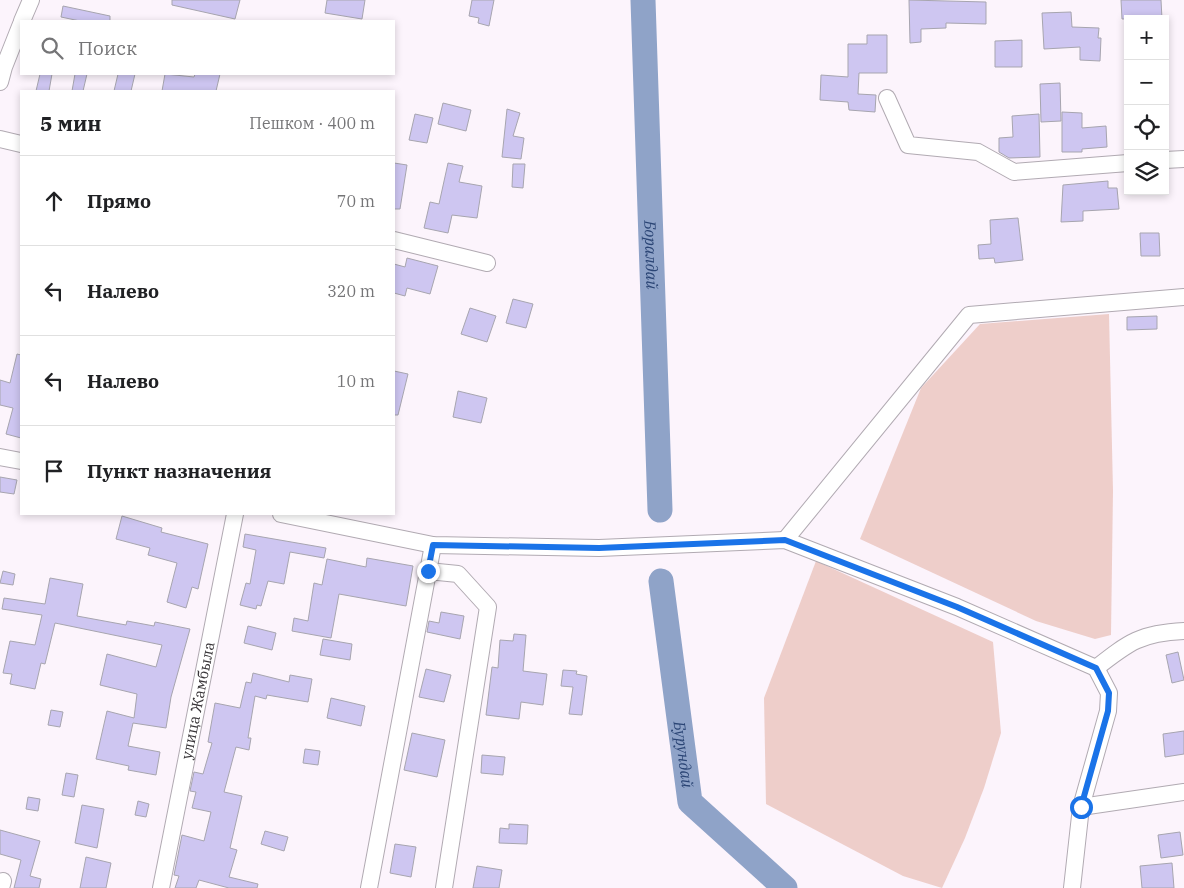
<!DOCTYPE html>
<html lang="ru">
<meta charset="utf-8">
<style>
body{margin:0;font-family:"IBM Plex Serif",serif;background:#f2f2f2;color:#202124}
.controls{position:absolute;right:15px;top:15px;display:grid;overflow:hidden;border-radius:0px;box-shadow:0 2px 8px #0003}
.controls button{width:45px;height:45px;display:grid;place-items:center;padding:0;border:0;border-bottom:1px solid #e0e0e0;background:#fff;color:#202124;font:25px sans-serif}
.stop{position:absolute;width:15px;height:15px;margin:-11px;border:4px solid #1a73e8;border-radius:50%;background:#fff}
.stop.end{background:#1a73e8;border-color:#fff;box-shadow:0 1px 5px #0008}
.list{margin:0;padding:0;list-style:none}
h2{display:flex;justify-content:space-between;align-items:center;height:65px;margin:0;padding:0 20px;font-size:21px}
h2 small{font-size:16px;font-weight:400;color:#757577}
.list li{display:grid;grid-template-columns:32px 1fr auto;gap:15px;align-items:center;box-sizing:border-box;height:90px;padding:0 20px;border-top:1px solid #e0e0e0}
.list b{display:block;font-size:19px;white-space:nowrap}
.list em{font-size:16px;font-style:normal;color:#757577}
.icon{flex:none;width:28px;height:28px;fill:none;stroke:currentColor;stroke-width:2;stroke-linecap:round;stroke-linejoin:round}
.map{position:relative;flex:none;width:1184px;height:888px;overflow:hidden}
.search{position:absolute;background:#fff;box-shadow:0 2px 8px #0003;left:20px;top:20px;width:375px;height:55px;display:flex;align-items:center;gap:12px;box-sizing:border-box;padding:0 18px;border-radius:0px;color:#757577;font-size:19px}
.panel{position:absolute;background:#fff;box-shadow:0 2px 8px #0003;left:20px;top:90px;width:375px;height:425px;border-radius:0px}
.map>svg:first-child{display:block}
.green{fill:#eececa}
.lines{fill:none;stroke-linecap:round;stroke-linejoin:round}
.river{stroke:#8fa3c8;stroke-width:25}
.building{fill:#cec6f1;stroke:#a7a5af}
.minor-casing{stroke:#b1aab2;stroke-width:18}
.minor{stroke:#fff;stroke-width:16}
.route{stroke:#1a73e8;stroke-width:6}
.labels{text-anchor:middle;stroke-width:4;stroke-linejoin:round;paint-order:stroke}
.street-label{font-size:15px;fill:#393639;stroke:#fff}
.water-label{font-size:16px;font-style:italic;fill:#2b4575;stroke:#fff}
</style>
<div class="map">
<svg width="1184" height="888" viewBox="0 0 1184 888">
<rect width="100%" height="100%" fill="#fcf4fc"/>
<g class="green">
<path d="M1109,314L1113,491L1111,635L1095,639L1036,621L860,539L921,388L980,324Z"/>
<path d="M816,561L993,642L1001,733L984,788L965,838L942,888L903,876L766,804L764,698Z"/>
</g>
<g class="lines">
<g class="river">
<path id="s1" d="M643,0L660,510"/>
<path id="s2" d="M661,581L690,802L785,888"/>
</g>
</g>
<g class="building">
<path d="M172,0H240L235,19L172,5Z"/>
<path d="M327,0H365L362,19L325,13Z"/>
<path d="M472,0H494L489,26L478,23L479,18L469,16Z"/>
<path d="M909,0L986,2V24L946,23V28L921,29V42L910,43Z"/>
<path d="M1121,0H1161L1162,19H1122Z"/>
<path d="M63,6L110,16V21H80L61,17Z"/>
<path d="M1071,12L1072,27L1099,28L1098,38H1101L1100,61L1080,60V47L1044,49L1042,13Z"/>
<path d="M867,35H887V73H859L858,94L876,95L875,112L849,110L848,102L820,100L821,75L848,77V44H867Z"/>
<path d="M1022,40V67H995V41Z"/>
<path d="M40,74H52L49,91H36Z"/>
<path d="M75,74H87L83,91H72Z"/>
<path d="M118,74H135L131,91H114Z"/>
<path d="M165,74L194,77L195,74H220L216,91H162Z"/>
<path d="M1060,83L1061,121L1041,122L1040,84Z"/>
<path d="M443,103L471,110L466,131L438,124Z"/>
<path d="M507,109L520,113L513,136L524,138L521,159L502,157Z"/>
<path d="M1062,112L1082,113V128L1106,126L1107,147L1082,149V152H1062Z"/>
<path d="M415,114L433,118L427,143L409,140Z"/>
<path d="M1039,114L1040,157L1009,158L999,152V138L1013,137L1012,116Z"/>
<path d="M394,163L407,165L400,209H394Z"/>
<path d="M448,163L463,166L459,182L482,186L477,218L452,215L448,233L424,228L430,202L439,204Z"/>
<path d="M513,164H525L523,188L512,187Z"/>
<path d="M1108,181V188H1117L1119,209L1083,211V221L1061,222L1063,185Z"/>
<path d="M1018,218L1023,260L995,263L994,258L979,259L978,245L991,244L990,220Z"/>
<path d="M1140,233H1159L1160,256H1141Z"/>
<path d="M407,258L438,266L430,294L407,288L405,296L394,293V264L405,267Z"/>
<path d="M513,299L533,304L526,328L506,323Z"/>
<path d="M470,308L496,316L487,342L461,334Z"/>
<path d="M1157,316V329L1127,330V317Z"/>
<path d="M17,354L21,355V438L6,434L13,408L0,405V380L10,383Z"/>
<path d="M394,371L408,374L398,415H394Z"/>
<path d="M458,391L487,398L481,423L453,417Z"/>
<path d="M0,477L17,480L14,494L0,492Z"/>
<path d="M122,516L162,528L161,532L208,544L198,589L192,587L186,608L167,602L177,563L148,555L150,548L116,539Z"/>
<path d="M245,534L326,548L324,558L290,552L284,584L268,581L261,606L257,605L256,609L240,605L246,583L250,584L256,550L243,547Z"/>
<path d="M367,558L413,566L406,606L339,594L331,638L292,631L294,618L308,621L314,583L322,585L327,559L366,567Z"/>
<path d="M3,571L15,574L13,585L0,583Z"/>
<path d="M50,578L83,584L77,616L126,625L127,621L154,626L155,622L190,629L171,697L166,728L133,723L128,746L160,752L156,775L128,770L129,766L96,759L107,711L134,718L137,694L100,685L107,654L156,667L162,645L55,623L45,664L41,663L35,689L10,684L12,674L3,673L10,641L35,645L42,615L2,609L4,598L45,604Z"/>
<path d="M441,612L464,616L460,639L427,632L429,621L439,623Z"/>
<path d="M248,626L276,633L272,650L244,643Z"/>
<path d="M514,634L526,635L523,671L547,674L543,705L521,702L519,719L486,715L492,667L498,668L500,640L513,641Z"/>
<path d="M323,639L352,644L350,660L320,655Z"/>
<path d="M1178,652L1184,680L1172,683L1166,655Z"/>
<path d="M426,669L451,675L444,702L419,697Z"/>
<path d="M563,670L577,671L576,674L587,676L582,715L569,714L573,687L561,686Z"/>
<path d="M253,673L289,682L290,675L312,679L308,702L267,695L266,699L255,696L248,738H251L249,750L236,747L224,792L242,796L230,848L237,850L229,877L258,884L257,888H229L199,880L196,888H175L179,876L174,875L182,835L204,841L211,812L192,808L196,792L190,791L194,772L203,774L212,743L208,742L215,703L240,708L246,682L251,683Z"/>
<path d="M331,698L365,706L361,726L327,718Z"/>
<path d="M51,710L63,712L60,727L48,725Z"/>
<path d="M1184,731V754L1165,757L1163,734Z"/>
<path d="M412,733L445,740L437,777L404,770Z"/>
<path d="M305,749L320,751L318,765L303,763Z"/>
<path d="M482,755L505,757L503,775L481,773Z"/>
<path d="M66,773L78,775L74,797L62,795Z"/>
<path d="M28,797L40,799L38,811L26,809Z"/>
<path d="M138,801L149,804L146,817L135,815Z"/>
<path d="M82,805L104,809L97,848L75,843Z"/>
<path d="M509,824L528,825L527,844L499,843L500,828L509,829Z"/>
<path d="M0,830L40,841L30,876L41,879L39,888H14L21,860L0,854Z"/>
<path d="M265,831L288,837L284,851L261,844Z"/>
<path d="M1180,832L1183,855L1161,858L1158,835Z"/>
<path d="M395,844L416,847L411,877L390,873Z"/>
<path d="M86,857L111,863L106,888H80Z"/>
<path d="M1172,863L1174,888H1142L1140,866Z"/>
<path d="M477,866L502,870L499,888H473Z"/>
</g>
<g class="lines">
<defs>
<g id="minor">
<path d="M22,21L31,0"/>
<path d="M0,82L4,67L21,24"/>
<path d="M887,98L908,145L978,152L1014,172L1128,163"/>
<path d="M0,139L21,144"/>
<path d="M1165,160L1184,159"/>
<path d="M394,240L487,263"/>
<path d="M0,457L21,461"/>
<path d="M281,514L433,545L599,548L785,540L957,607L1096,668L1109,693L1108,711L1081,807L1072,888"/>
<path d="M785,540L969,315L1184,297"/>
<path d="M428,571L458,574L488,607L444,888"/>
<path d="M1096,668C1129,642 1141,633 1184,631"/>
<path d="M1081,807L1184,792"/>
<path d="M1,888L3,881"/>
<path id="s3" d="M161,888L235,514"/>
<path d="M369,888L433,545"/>
</g>
</defs>
<use href="#minor" class="minor-casing"/>
<use href="#minor" class="minor"/>
</g>
<g class="lines">
<path class="route" d="M428,571L433,545L599,548L785,540L957,607L1096,668L1109,693L1108,711L1081,807"/>
</g>
<g class="labels">
<g class="street-label">
<text dy="5" stroke="none"><textPath href="#s3" startOffset="191">улица Жамбыла</textPath></text>
</g>
<g class="water-label">
<text dy="6" stroke="none"><textPath href="#s1" startOffset="255">Боралдай</textPath></text>
<text dy="6" stroke="none"><textPath href="#s2" startOffset="175">Бурундай</textPath></text>
</g>
</g>
</svg>
<div class="controls">
<button>+</button>
<button>−</button>
<button><svg class="icon" aria-label="locate" viewBox="0 0 24 24"><circle cx="12" cy="12" r="6"/><path d="M12 2v4M12 18v4M2 12h4M18 12h4"/></svg></button>
<button><svg class="icon" aria-label="layers" viewBox="0 0 24 24"><path d="M12 4l9 5-9 5-9-5zM3 14l9 5 9-5"/></svg></button>
</div>
<div class="stop" style="left:1081px;top:807px"></div>
<div class="stop end" style="left:428px;top:571px"></div>
<div class="search"><svg class="icon" aria-label="search" viewBox="0 0 24 24"><circle cx="10" cy="10" r="6"/><path d="M15 15l6 6"/></svg>Поиск</div>
<section class="panel">
<h2>5 мин<small>Пешком · 400 m</small></h2>
<ul class="list">
<li><svg class="icon" aria-label="ahead" viewBox="0 0 24 24"><path d="M12 20V5M6 11l6-6 6 6"/></svg><div><b>Прямо</b></div><em>70 m</em></li>
<li><svg class="icon" aria-label="left" viewBox="0 0 24 24"><path d="M17 20v-9H6M10 6l-5 5 5 5"/></svg><div><b>Налево</b></div><em>320 m</em></li>
<li><svg class="icon" aria-label="left" viewBox="0 0 24 24"><path d="M17 20v-9H6M10 6l-5 5 5 5"/></svg><div><b>Налево</b></div><em>10 m</em></li>
<li><svg class="icon" aria-label="arrive" viewBox="0 0 24 24"><path d="M6 21V4h12l-3 4 3 4H6"/></svg><div><b>Пункт назначения</b></div></li>
</ul>
</section>
</div>
